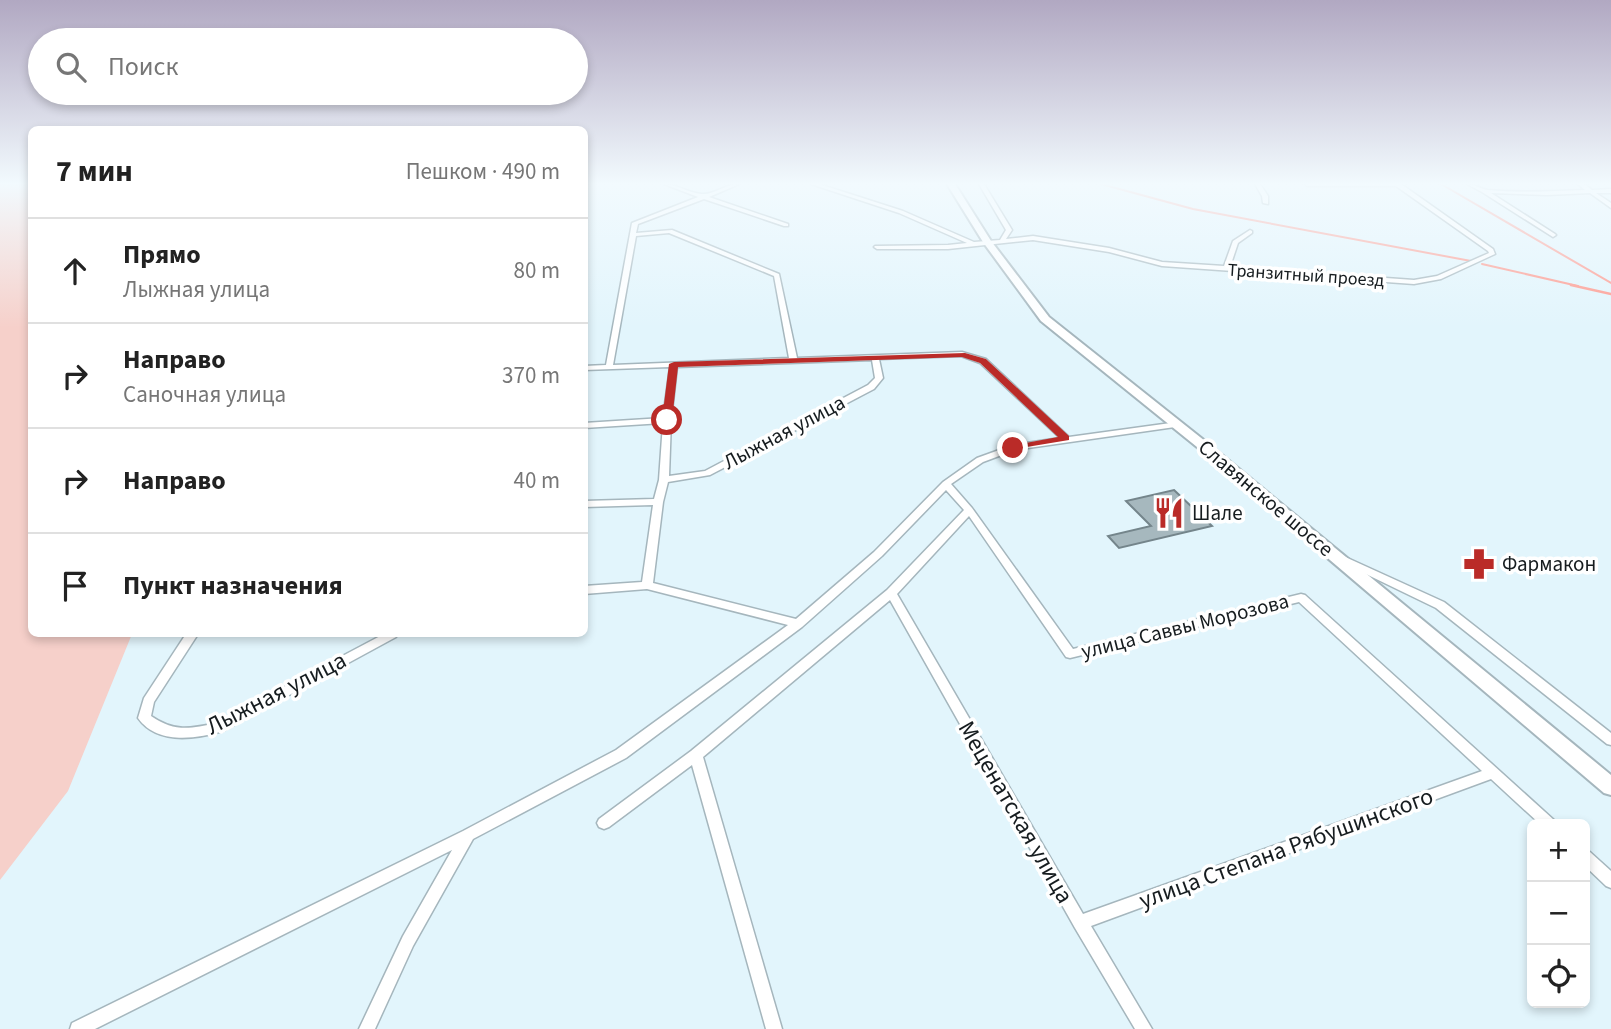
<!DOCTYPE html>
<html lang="ru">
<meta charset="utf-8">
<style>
body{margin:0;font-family:"Source Sans 3",sans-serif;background:#f2f2f2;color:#222}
.controls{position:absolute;right:21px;bottom:21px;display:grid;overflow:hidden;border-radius:10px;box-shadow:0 4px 10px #0003}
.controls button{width:63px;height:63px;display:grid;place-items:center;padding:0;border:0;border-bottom:2px solid #e0e0e0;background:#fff;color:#222;font:35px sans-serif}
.stop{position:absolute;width:21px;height:21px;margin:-16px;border:5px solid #ba2b28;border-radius:50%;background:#fff}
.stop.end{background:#ba2b28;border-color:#fff;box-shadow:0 2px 7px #0008}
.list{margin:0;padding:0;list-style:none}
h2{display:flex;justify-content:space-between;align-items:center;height:91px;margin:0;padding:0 28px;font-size:30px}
h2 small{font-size:23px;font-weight:400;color:#767676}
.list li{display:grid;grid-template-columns:46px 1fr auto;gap:21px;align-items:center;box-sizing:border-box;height:105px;padding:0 28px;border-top:2px solid #e0e0e0}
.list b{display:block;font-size:26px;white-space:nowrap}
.list p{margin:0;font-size:23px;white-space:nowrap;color:#767676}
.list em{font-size:23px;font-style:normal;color:#767676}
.icon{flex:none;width:38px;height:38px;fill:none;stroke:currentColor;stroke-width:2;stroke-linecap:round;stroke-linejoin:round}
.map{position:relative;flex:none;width:1611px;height:1029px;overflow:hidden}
.search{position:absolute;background:#fff;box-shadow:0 4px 10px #0003;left:28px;top:28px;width:560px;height:77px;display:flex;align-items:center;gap:18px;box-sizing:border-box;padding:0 24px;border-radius:38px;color:#767676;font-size:26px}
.panel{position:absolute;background:#fff;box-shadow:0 4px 10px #0003;left:28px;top:126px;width:560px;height:511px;border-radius:10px}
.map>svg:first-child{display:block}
.green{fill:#f6d0ca}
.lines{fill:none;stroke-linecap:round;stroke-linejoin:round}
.stream-far1{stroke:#ff9589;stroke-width:2}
.stream{stroke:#ff9589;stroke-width:2.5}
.building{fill:#a6b8be;stroke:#74858b;stroke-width:2}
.street-casing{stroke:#a5b6bd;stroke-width:3}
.secondary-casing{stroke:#a5b6bd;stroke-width:4}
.street{fill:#fff;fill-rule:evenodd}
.secondary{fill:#fff;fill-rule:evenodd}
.route{fill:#ba2b28}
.labels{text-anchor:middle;stroke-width:7;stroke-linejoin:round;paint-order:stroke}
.far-street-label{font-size:18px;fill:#161c1f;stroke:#fff}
.street-label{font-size:21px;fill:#161c1f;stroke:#fff}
.poi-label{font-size:21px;fill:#161c1f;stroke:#fff;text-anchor:start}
.near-street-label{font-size:24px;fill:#161c1f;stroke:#fff}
</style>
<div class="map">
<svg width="1611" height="1029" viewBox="0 0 1611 1029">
<rect width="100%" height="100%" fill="#e2f5fc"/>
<path class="green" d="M0,184H31L32,634H132L68,791L0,880Z"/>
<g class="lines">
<g class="stream-far1">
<path d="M1101,184L1193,209L1471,261"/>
<path d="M1441,184L1611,283"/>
<path d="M1482,264L1578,286"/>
</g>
<path class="stream" d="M1571,285L1611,294"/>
</g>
<path class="building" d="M1174,490L1212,526L1119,548L1108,536L1151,526L1126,501Z"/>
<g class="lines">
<defs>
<g id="street">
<path d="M664,184C677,184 688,193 702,194C713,195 726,184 739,184L709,197L788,224V226H784L704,199L638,224L636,233L672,230L779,274L797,358L962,352L986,359L1069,437L1178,422L1179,424L1175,427L1015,450L983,462L951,484L972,508L1073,649L1301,594L1305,595L1554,820L1556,824H1540L1491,779L1091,926L1152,1029H1135L1075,928L890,600L703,757L782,1029H766L692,765L609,827L604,829L599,827L597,823L599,819L691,751L887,590L964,510L946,490L882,556L802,627L626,758L473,839L413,946L375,1029H359L403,936L452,850L95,1029H70L72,1023L463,831L616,750L788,625L647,589L584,594V586L642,582L653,505L584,507V501L654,499L659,480L663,423L584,428V423L663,418L670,367L584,370V366L606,365L632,223L698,197ZM669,233L774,276L789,358L613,365L636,236ZM961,356L980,363L1060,438L1013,445L977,458L943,482L874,552L796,619L653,583L663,502L668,482L710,475L874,389L883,378L879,359ZM872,360L875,378L868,385L705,471L669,476L671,420L677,367ZM969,516L1066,657L1070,658L1299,602L1482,771L1083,914L897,594Z"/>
<path d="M811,184H819L903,211L974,242L1000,240L1006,230L979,184H984L1012,230L1006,239L1033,236L1109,248L1162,262L1224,266L1233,241L1250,230L1252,231V233L1238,243L1230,267L1414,280L1437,276L1489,253L1488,251L1396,186H1307L1305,184H1401L1493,249L1495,254L1441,279L1414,284L1162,266L1109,252L1033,240L948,249H877L874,247L875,246L948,245L967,243L899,213Z"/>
<path d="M1255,184H1260L1268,196V204L1263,203L1262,196Z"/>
<path d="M1467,184C1475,184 1480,189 1488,190C1520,193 1553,191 1585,190L1578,184H1584L1592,190L1611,189V193H1596L1611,203V208L1590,193L1547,195L1491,193L1555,234L1556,235L1553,237L1482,192Z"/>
<path d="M1343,556L1444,602L1611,733V745L1607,744L1436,608L1339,561L1338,559Z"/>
<path d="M186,634H198L154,702L151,716C174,732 190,729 216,723L384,634H398L396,637L223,731C196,739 157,745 138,718L144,698Z"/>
<path d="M1585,851L1590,852L1611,871V888L1606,886L1585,866Z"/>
</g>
<path id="secondary" d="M947,184H955L991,241L1049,317L1205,441L1611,775V795L1604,793L1197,447L1041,321L983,242Z"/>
</defs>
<use href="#street" class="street-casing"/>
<use href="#secondary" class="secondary-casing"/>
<use href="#street" class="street"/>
<use href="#secondary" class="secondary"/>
</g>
<linearGradient id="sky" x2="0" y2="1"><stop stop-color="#b1a8c2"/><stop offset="0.56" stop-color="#f2fafe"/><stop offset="1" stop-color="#f2fafe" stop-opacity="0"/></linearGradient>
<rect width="1611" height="328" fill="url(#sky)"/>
<path class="route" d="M965,353L986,359L1069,436V440L1009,450V446L1058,437L980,363L962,357L678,367L672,420L667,423L662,420L669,364L674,362Z"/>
<defs>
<symbol id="restaurant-bare" viewBox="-9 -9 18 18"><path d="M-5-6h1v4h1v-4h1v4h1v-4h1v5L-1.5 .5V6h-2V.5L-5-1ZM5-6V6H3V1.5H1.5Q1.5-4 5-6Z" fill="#ba2b28" stroke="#fff" stroke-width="2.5" paint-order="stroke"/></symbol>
<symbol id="pharmacy-bare" viewBox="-9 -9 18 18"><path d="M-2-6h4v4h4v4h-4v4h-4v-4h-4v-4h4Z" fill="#ba2b28" stroke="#fff" stroke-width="2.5" paint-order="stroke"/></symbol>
</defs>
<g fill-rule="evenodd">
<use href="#restaurant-bare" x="1147" y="491" width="44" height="44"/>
<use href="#pharmacy-bare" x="1457" y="542" width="44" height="44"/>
</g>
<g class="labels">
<g class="far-street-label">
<text transform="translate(1306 275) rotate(4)" y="6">Транзитный проезд</text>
</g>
<g class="street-label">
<text transform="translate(784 432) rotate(-28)" y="7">Лыжная улица</text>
<text transform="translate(1266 498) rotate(40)" y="7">Славянское шоссе</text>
<text transform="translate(1185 626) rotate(-14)" y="7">улица Саввы Морозова</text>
</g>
<g class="poi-label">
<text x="1192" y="520">Шале</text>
<text x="1502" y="571">Фармакон</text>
</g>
<g class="near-street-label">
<text transform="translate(276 693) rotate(-27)" y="8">Лыжная улица</text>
<text transform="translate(1016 812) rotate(60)" y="8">Меценатская улица</text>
<text transform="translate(1286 848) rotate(-20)" y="8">улица Степана Рябушинского</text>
</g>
</g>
</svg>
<div class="controls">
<button>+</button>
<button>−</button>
<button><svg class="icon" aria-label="locate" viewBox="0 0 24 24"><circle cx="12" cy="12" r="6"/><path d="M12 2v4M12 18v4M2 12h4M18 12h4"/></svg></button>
</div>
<div class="stop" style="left:667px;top:420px"></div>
<div class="stop end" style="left:1013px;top:448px"></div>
<div class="search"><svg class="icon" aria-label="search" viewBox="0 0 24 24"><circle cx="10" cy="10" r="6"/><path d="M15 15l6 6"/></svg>Поиск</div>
<section class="panel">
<h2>7 мин<small>Пешком · 490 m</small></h2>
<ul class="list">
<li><svg class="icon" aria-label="ahead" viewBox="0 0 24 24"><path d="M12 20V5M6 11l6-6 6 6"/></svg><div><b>Прямо</b><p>Лыжная улица</p></div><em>80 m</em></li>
<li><svg class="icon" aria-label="right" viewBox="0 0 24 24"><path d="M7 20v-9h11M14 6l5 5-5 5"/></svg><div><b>Направо</b><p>Саночная улица</p></div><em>370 m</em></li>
<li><svg class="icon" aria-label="right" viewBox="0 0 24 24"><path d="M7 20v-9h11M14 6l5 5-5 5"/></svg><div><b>Направо</b></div><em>40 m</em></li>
<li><svg class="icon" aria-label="arrive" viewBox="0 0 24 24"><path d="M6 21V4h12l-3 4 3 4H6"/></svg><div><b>Пункт назначения</b></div></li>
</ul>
</section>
</div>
